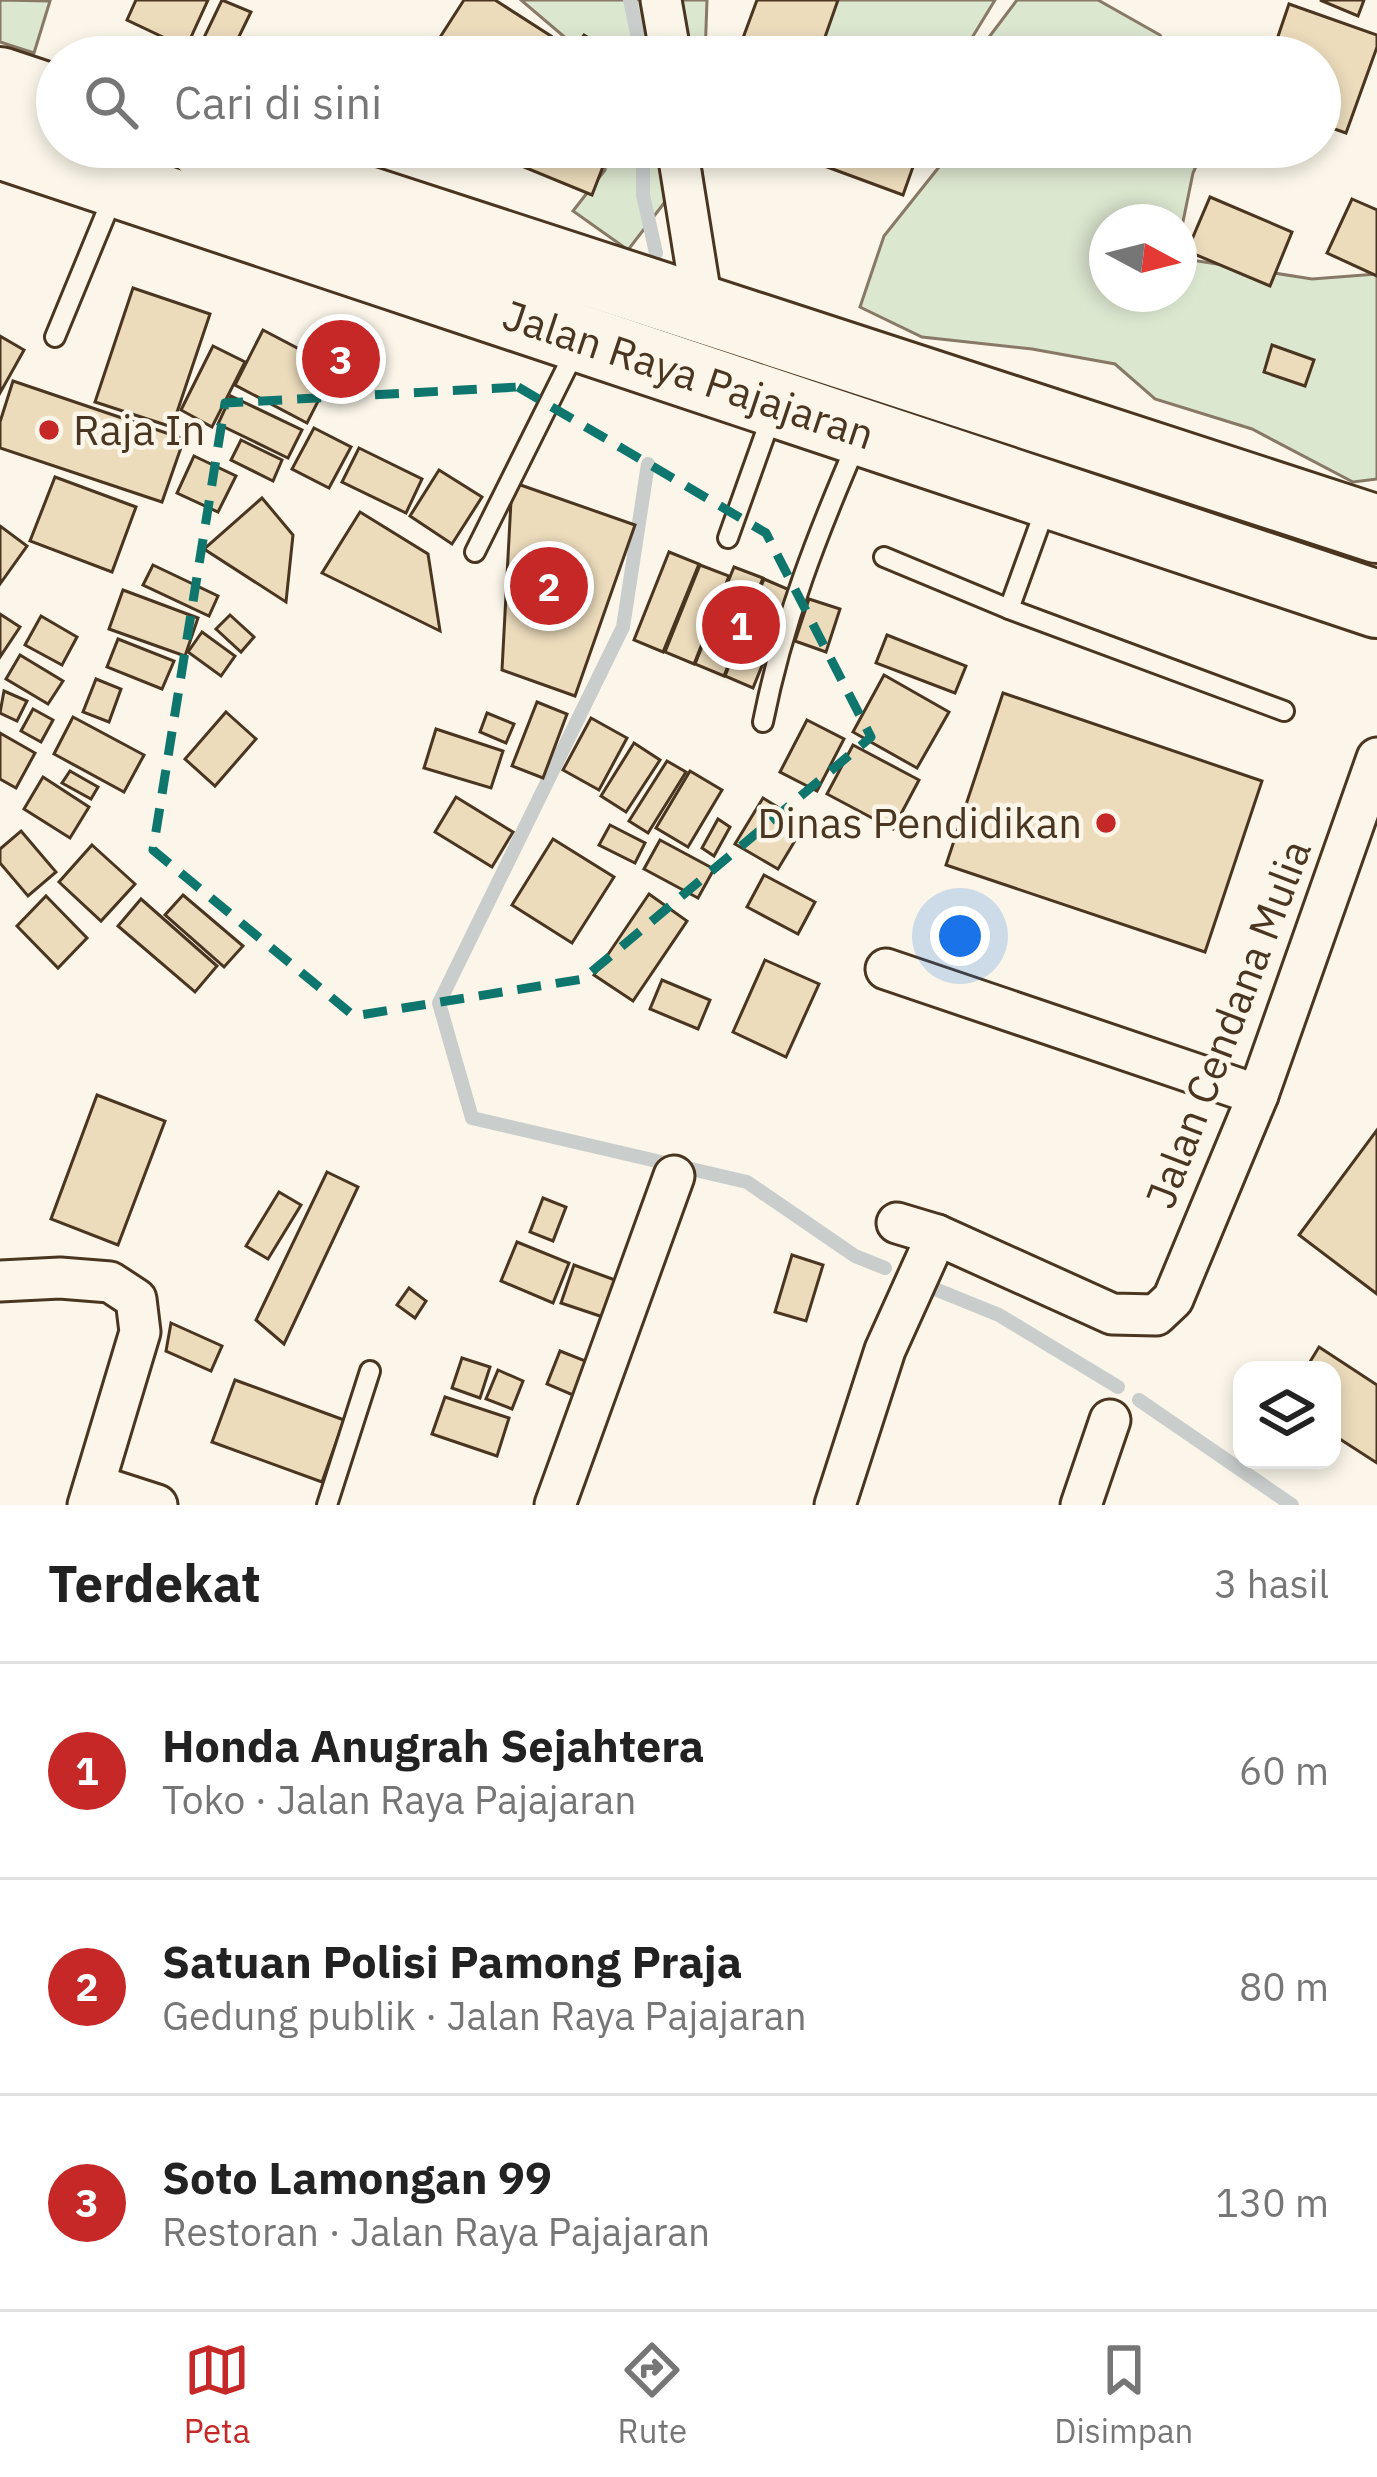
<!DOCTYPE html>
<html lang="id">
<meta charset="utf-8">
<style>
body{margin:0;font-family:"IBM Plex Sans",sans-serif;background:#f2f2f2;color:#222}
.controls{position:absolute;right:36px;bottom:36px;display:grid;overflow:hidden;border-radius:24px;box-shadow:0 6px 18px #0003}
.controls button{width:108px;height:108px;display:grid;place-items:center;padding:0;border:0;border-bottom:3px solid #e0e0e0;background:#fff;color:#222;font:60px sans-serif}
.compass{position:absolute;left:1089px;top:204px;width:108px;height:108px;border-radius:50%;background:#fff;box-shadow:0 6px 18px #0003;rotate:97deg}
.you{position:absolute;left:960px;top:936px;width:42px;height:42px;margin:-30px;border:9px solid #fff;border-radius:50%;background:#1a73e8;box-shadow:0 0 0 18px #1a73e833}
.badge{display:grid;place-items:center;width:78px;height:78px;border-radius:50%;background:#c62828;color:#fff;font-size:39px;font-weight:700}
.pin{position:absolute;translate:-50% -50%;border:6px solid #fff;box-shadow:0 3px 12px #0006}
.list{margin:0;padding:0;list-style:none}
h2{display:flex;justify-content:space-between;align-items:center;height:156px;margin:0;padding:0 48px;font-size:51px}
h2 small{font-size:39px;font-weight:400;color:#767676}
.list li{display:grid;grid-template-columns:78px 1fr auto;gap:36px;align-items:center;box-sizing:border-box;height:216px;padding:0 48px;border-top:3px solid #e0e0e0}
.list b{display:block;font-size:45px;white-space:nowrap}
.list p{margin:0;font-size:39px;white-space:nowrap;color:#767676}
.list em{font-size:39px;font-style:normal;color:#767676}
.icon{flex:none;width:66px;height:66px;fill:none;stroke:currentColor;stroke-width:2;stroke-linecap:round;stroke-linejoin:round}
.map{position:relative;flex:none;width:1377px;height:1505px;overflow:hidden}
.search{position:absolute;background:#fff;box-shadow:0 6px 18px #0003;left:36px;right:36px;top:36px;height:132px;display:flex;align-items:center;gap:30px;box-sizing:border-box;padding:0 42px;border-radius:66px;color:#767676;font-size:45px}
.sheet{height:804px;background:#fff}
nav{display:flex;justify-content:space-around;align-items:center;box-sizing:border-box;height:168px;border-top:3px solid #e0e0e0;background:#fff;font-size:33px;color:#767676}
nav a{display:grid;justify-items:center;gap:6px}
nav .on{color:#c62828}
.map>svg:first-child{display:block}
.green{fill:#dce7d0;stroke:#887966;stroke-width:3}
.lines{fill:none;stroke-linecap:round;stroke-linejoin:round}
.stream{stroke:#c9cecd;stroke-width:14}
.building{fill:#ecdcbc;stroke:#4a3520;stroke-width:3}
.lane-casing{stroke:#4a3520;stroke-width:24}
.street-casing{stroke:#4a3520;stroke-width:45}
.highway-casing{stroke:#4a3520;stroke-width:72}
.lane{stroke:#fbf6e9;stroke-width:18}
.street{stroke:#fbf6e9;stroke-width:39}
.highway{stroke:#fbf6e9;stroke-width:66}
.marked{fill:none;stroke:#0f766e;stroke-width:9;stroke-dasharray:24 15;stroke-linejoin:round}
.poi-dot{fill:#c62828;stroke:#fbf6e9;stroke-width:4.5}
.labels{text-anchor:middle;stroke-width:9;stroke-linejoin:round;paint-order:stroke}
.street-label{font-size:42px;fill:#4a3520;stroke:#fbf6e9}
.poi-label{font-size:42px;fill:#4a3520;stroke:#fbf6e9;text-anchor:start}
</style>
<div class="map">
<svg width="1377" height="1505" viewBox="0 0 1377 1505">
<rect width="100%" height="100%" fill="#fbf6e9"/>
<g class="green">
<path d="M0,0L50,1L34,53L0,42Z"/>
<path d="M521,0H707L705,57H588Z"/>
<path d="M827,0H995L967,46L953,57H823L814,26Z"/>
<path d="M1017,0H1098L1160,35L1173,57H974Z"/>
<path d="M609,147H692L689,155L702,171L707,219L668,198L628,250L573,211L605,170Z"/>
<path d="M935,147H1205L1193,173L1179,241V222H1107V294H1179V258L1312,279L1377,274V479L1353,482L1252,429L1155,399L1115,364L1032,349L922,337L860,307L884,236L943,162Z"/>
</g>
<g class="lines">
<g class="stream">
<path d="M630,0L642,57"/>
<path d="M643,147V195L656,253"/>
<path d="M648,464L623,627L439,1003L472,1118L747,1182L855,1256L885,1268"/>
<path d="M925,1285L999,1315L1118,1387"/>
<path d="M1139,1400L1292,1505"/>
</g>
</g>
<g class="building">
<path d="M136,0H208L186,48L127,20Z"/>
<path d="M222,0L251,12L229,57H211L198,50Z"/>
<path d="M464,0H495L551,36L538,57H461L437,42Z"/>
<path d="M757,0H838L818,57H736Z"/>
<path d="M1320,0H1364L1358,16Z"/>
<path d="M1289,4L1377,35V47L1346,133L1320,124V57H1271Z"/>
<path d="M584,35L619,57H570Z"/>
<path d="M520,147H599L609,151L592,195L514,163Z"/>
<path d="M773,147H920L903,195Z"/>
<path d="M1210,197L1292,232L1270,286L1187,251Z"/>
<path d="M1352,199L1377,210V276L1327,253Z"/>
<path d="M133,288L210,314L172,427L95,402Z"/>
<path d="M263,330L335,368L307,423L235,385Z"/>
<path d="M0,336L24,350L0,393Z"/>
<path d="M1272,345L1314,360L1305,386L1264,372Z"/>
<path d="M213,346L245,362L212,427L181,410Z"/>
<path d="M13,381L184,439L162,502L0,448V422Z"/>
<path d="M231,396L302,430L288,458L218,424Z"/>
<path d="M314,428L351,447L329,488L292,469Z"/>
<path d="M241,440L282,460L273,481L231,460Z"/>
<path d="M359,448L422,479L406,513L342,482Z"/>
<path d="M194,456L236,476L218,512L177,493Z"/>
<path d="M439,470L482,497L452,544L410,516Z"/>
<path d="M55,477L136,507L112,572L30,541Z"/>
<path d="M512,482L635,525L575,696L502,670Z"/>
<path d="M262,498L293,535L286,602L204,549Z"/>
<path d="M360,512L428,554L440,631L322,573Z"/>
<path d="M0,526L27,546L0,584Z"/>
<path d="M669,552L699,564L663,652L634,640Z"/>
<path d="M153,565L218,596L209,616L143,585Z"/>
<path d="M700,565L729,576L694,664L665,652Z"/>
<path d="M734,567L763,578L724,676L695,664Z"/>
<path d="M764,579L792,591L753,688L725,676Z"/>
<path d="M123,590L198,618L185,656L109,629Z"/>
<path d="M809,599L840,609L826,652L795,641Z"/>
<path d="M0,614L20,627L0,657Z"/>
<path d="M230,615L254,637L241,652L216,629Z"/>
<path d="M41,616L77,637L62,665L25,645Z"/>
<path d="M202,632L235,656L221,676L188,652Z"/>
<path d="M887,635L966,666L955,693L876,663Z"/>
<path d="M118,639L174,661L162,689L107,667Z"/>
<path d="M20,655L63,681L48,704L6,679Z"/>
<path d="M884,675L949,712L917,768L853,732Z"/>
<path d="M96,679L121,689L109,722L83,712Z"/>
<path d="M4,691L27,701L17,721L0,713Z"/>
<path d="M1003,693L1262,781L1205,952L946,865Z"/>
<path d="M537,702L567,714L543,778L512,766Z"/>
<path d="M33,709L53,720L41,742L21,731Z"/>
<path d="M226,712L256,739L215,786L185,759Z"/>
<path d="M487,713L514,724L506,743L480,732Z"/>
<path d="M73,717L144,755L124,792L54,754Z"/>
<path d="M591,718L627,738L599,790L563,770Z"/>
<path d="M807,720L844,739L817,791L780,772Z"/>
<path d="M436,729L503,751L491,788L424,768Z"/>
<path d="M0,733L35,753L16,788L0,779Z"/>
<path d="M634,743L660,760L626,812L601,796Z"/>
<path d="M853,745L919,780L893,829L827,794Z"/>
<path d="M667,761L686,772L648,833L629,821Z"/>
<path d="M70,771L98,787L91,799L62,783Z"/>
<path d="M690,771L722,790L688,847L656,828Z"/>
<path d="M43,777L89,807L70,838L24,809Z"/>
<path d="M456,797L513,832L492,867L435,832Z"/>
<path d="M763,798L805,824L778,869L735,844Z"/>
<path d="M718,819L730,827L714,856L702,848Z"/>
<path d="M610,825L645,843L635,863L599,845Z"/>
<path d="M21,831L56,872L28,896L0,863V849Z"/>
<path d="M553,839L614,877L572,943L512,905Z"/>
<path d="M660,840L714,869L698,898L644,869Z"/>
<path d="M92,845L135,884L101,921L59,882Z"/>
<path d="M764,875L815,902L798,934L747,907Z"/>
<path d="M649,894L687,921L633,1001L594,975Z"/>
<path d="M183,895L243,946L224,967L165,915Z"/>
<path d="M46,896L87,938L58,968L17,926Z"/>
<path d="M141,899L217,966L195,992L118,926Z"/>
<path d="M765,960L819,984L786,1057L733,1032Z"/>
<path d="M662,980L710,1000L698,1029L650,1009Z"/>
<path d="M97,1095L165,1121L118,1245L51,1219Z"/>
<path d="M1377,1130V1294L1299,1235Z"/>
<path d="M327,1172L358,1187L284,1344L256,1320Z"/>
<path d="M279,1192L301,1205L268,1259L246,1246Z"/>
<path d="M543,1198L566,1207L553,1241L530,1232Z"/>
<path d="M517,1242L569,1263L553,1303L501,1281Z"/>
<path d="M792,1255L823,1265L806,1321L775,1312Z"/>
<path d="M574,1265L615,1280L603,1317L561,1303Z"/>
<path d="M409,1288L426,1301L415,1318L397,1305Z"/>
<path d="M171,1323L222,1346L211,1371L166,1351Z"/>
<path d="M1319,1347L1377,1385V1463L1332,1434V1370H1305Z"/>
<path d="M560,1351L593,1364L580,1398L547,1384Z"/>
<path d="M462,1358L490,1367L480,1398L452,1388Z"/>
<path d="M498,1370L523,1381L512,1409L486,1399Z"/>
<path d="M235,1380L344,1420L322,1482L212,1442Z"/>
<path d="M445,1397L509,1418L497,1456L432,1434Z"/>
</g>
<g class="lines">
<defs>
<g id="lane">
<path d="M55,337L114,194"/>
<path d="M1047,504L1009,609L1284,711"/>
<path d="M728,538L773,412"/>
<path d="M475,552L577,347"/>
<path d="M884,557L1009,609"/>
<path d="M763,722C783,621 817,535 858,440"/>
<path d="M327,1505L370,1371"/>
</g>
<g id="street">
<path d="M661,0L671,57"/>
<path d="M677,147L703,309"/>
<path d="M886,969L1258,1095"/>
<path d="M897,1223L937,1235L1112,1314L1156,1315L1173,1299L1258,1095L1377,758"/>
<path d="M0,1281L60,1278L110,1282L136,1299L140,1332L88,1505"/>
<path d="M95,1485L157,1505"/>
<path d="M555,1505L674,1176"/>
<path d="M835,1505L885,1350L937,1235"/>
<path d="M1081,1505L1110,1420"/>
</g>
<g id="highway">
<path d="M0,81L57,100"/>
<path id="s1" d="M0,145L1377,604"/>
<path d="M204,147L1377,529"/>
</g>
</defs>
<use href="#lane" class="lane-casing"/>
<use href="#street" class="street-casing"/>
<use href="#highway" class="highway-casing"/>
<use href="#lane" class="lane"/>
<use href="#street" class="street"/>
<use href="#highway" class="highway"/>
</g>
<path class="marked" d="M518,387L766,533L871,737L583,979L354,1016L153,850L225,403Z"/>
<g class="poi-dot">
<circle cx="49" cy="430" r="12"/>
<circle cx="1106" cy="823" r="12"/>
</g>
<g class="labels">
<g class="street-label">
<text dy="15" stroke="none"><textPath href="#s1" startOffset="726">Jalan Raya Pajajaran</textPath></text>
<text transform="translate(1228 1024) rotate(-69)" y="15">Jalan Cendana Mulia</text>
</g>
<g class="poi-label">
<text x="73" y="445">Raja In</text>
<text x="1082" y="838" text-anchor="end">Dinas Pendidikan</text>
</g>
</g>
</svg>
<div class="controls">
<button><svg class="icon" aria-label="layers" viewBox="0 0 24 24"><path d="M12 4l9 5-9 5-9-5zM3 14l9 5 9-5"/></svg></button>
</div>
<svg class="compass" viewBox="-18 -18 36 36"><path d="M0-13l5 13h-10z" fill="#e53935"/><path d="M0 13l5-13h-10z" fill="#767676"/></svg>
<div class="you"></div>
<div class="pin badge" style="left:741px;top:625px">1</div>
<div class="pin badge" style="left:549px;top:586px">2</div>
<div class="pin badge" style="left:341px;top:359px">3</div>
<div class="search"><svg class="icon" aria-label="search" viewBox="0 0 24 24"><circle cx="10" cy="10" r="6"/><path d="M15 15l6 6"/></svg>Cari di sini</div>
</div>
<section class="sheet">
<h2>Terdekat<small>3 hasil</small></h2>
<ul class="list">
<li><span class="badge">1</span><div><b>Honda Anugrah Sejahtera</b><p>Toko · Jalan Raya Pajajaran</p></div><em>60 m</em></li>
<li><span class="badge">2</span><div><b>Satuan Polisi Pamong Praja</b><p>Gedung publik · Jalan Raya Pajajaran</p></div><em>80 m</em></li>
<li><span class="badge">3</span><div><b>Soto Lamongan 99</b><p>Restoran · Jalan Raya Pajajaran</p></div><em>130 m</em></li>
</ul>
</section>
<nav>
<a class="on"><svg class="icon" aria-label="map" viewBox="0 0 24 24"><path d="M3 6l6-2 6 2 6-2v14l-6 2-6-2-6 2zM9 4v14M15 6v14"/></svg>Peta</a>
<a><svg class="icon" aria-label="directions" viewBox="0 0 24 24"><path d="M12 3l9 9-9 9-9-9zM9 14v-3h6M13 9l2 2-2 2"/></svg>Rute</a>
<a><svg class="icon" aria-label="saved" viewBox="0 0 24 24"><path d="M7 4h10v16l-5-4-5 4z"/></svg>Disimpan</a>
</nav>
